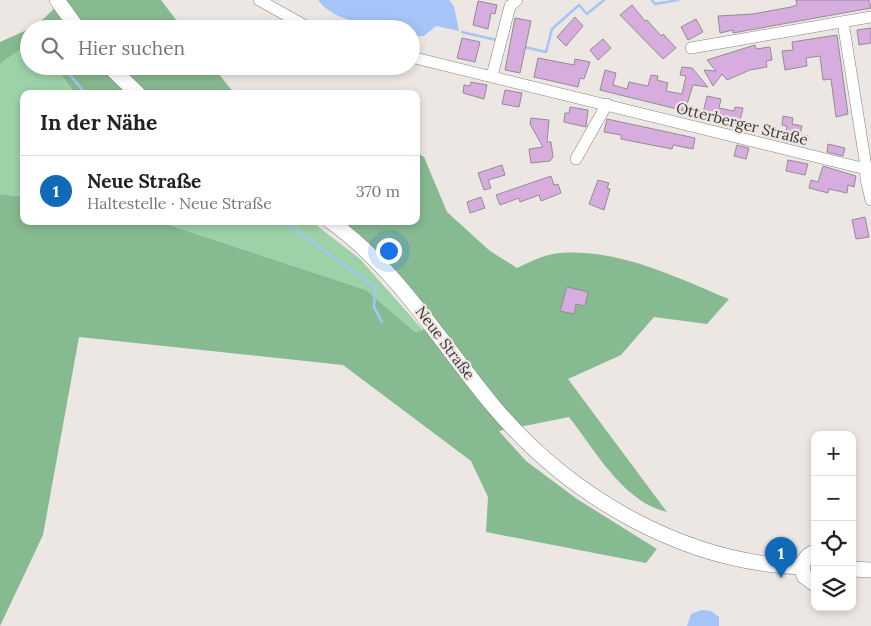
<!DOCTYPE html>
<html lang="de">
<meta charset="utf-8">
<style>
body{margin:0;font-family:Lora,serif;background:#f2f2f2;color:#222}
.controls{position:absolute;right:15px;bottom:15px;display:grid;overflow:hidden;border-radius:10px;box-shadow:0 2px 8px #0003}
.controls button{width:45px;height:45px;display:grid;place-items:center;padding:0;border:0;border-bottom:1px solid #e0e0e0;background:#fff;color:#222;font:25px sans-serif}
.you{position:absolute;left:388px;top:250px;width:18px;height:18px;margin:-12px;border:4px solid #fff;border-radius:50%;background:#1a73e8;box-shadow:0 0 0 8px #1a73e833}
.badge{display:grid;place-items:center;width:32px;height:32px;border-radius:50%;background:#106ab8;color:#fff;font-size:16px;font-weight:700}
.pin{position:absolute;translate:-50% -41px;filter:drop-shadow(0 1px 2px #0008)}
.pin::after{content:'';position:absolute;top:26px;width:18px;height:15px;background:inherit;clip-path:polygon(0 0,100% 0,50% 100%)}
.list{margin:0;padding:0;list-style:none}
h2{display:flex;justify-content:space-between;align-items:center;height:65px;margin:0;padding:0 20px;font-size:21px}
h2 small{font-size:16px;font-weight:400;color:#767676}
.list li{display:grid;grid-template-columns:32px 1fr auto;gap:15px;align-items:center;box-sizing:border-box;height:70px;padding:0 20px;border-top:1px solid #e0e0e0}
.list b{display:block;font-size:19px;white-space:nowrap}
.list p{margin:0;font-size:16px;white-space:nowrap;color:#767676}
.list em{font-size:16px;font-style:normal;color:#767676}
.icon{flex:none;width:28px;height:28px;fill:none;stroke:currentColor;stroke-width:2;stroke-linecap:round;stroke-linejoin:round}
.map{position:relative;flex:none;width:871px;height:626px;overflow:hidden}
.search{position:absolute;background:#fff;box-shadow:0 2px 8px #0003;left:20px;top:20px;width:400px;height:55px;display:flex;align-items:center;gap:12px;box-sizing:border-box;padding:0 18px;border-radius:28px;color:#767676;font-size:19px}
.panel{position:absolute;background:#fff;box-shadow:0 2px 8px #0003;left:20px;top:90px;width:400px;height:135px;border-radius:10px}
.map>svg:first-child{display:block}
.green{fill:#9dd2a8}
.forest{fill:#86ba91}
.water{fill:#a5c4f8}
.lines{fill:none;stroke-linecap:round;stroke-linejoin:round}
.stream{stroke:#a5c4f8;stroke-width:2.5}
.building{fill:#d6adde;stroke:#918d92}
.street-casing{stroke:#87827f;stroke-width:12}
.secondary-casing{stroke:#87827f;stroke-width:16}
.street{stroke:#fff;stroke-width:11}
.secondary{stroke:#fff;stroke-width:15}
.labels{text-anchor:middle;stroke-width:4.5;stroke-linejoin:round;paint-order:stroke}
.street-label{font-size:15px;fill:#3a3736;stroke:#ede7e3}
</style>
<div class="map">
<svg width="871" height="626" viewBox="0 0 871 626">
<rect width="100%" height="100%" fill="#ede7e3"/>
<g class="green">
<path d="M29,43V66H54L76,94H24V197L0,194V64Z"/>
<path d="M157,221H311L360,259L423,330L415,332L366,290Z"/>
</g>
<g class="forest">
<path d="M63,0H161L183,29H30L36,26Z"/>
<path d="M29,29V43L0,64V42Z"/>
<path d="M54,66H212L235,94H76Z"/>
<path d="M416,152L424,157L447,212L490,251L517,268C530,262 545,254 560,253C621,249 675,277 729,299L707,324L654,317L621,355L568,379L667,512C623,502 595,450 569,417L499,431L526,461L577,499L657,549L646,563L486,532L488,497L471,461L343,365L79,337L43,535L0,626V194L24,197V221H157L366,290L415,332L423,330L429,315L337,221H416Z"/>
</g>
<g class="water">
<path d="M318,0H449L454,6L459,31L436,26L424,36H411V29C384,29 335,24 318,0Z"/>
<path d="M701,610L711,611L719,617V626H687L691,614Z"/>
</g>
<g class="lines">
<g class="stream">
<path d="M652,0L655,4L678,0"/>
<path d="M462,32L496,40"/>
<path d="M524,47L546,52L552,29L579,5L587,14L604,0"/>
<path d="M62,66L86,94"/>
<path d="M283,221L375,287L374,307L382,322"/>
</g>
</g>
<g class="building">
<path d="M796,0H869L871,8L733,33V30L720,33L718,16L753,14L791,7L797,5Z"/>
<path d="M478,1L497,5L495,14L491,13L488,29L473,25Z"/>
<path d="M632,5L645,21L647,20L661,36L663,34L676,48L663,59L620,15Z"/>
<path d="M575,17L583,26L566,46L557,37Z"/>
<path d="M515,18L531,21L520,73L505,70Z"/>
<path d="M696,19L703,32L688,40L681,27Z"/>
<path d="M871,28V43L859,45L857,30Z"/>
<path d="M837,35L848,114L836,117L831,79L823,80L820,56L806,58L807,66L785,70L782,51L793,50L792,42Z"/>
<path d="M462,38L480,42L475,62L457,58Z"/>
<path d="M603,39L611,48L598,60L590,50Z"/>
<path d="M755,45L756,49L770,47L772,60L766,61L767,67L750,70L727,80L722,74L713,86L704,70L716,71L707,60Z"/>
<path d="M538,58L574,65L575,59L590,62L584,79L580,78L578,87L534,77Z"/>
<path d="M682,67L692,68L708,87L693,85L685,111L600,90L605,70L616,73L613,85L627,89L629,82L648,86L651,75L658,76L657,80L668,83L666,91L682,94L686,76L680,75Z"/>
<path d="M471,82L487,85L484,99L463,93L464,85L470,86Z"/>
<path d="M505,90L522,93L519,107L502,104Z"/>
<path d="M707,96L721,99L719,108L734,111L735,107L743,108L739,125L702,117Z"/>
<path d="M570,107L588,110L586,127L564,122L565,113H569Z"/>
<path d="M783,116L793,118L792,124L802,126L800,135L808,136L806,146L784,141L787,126L782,125Z"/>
<path d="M531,118L549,120L547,142H551L553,157L550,161L531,163L529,149L543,147L530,124Z"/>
<path d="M607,119L695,138L693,149L673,145L672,149L621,139V135L604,132Z"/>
<path d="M828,144L845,148L843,156L827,152Z"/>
<path d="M737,145L749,148L746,159L734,156Z"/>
<path d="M788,160L808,164L805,175L786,171Z"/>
<path d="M502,165L505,175L488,180L491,188L484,190L478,173Z"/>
<path d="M823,166L856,176L854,187L848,185L847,193L829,189L828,193L809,188L811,180L818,182Z"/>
<path d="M551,176L554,185L558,184L561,193L541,201L539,195L520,202L519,198L500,205L496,195Z"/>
<path d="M598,180L609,183L607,188L610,189L604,210L589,204Z"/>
<path d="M481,197L485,208L470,213L467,202Z"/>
<path d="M865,217L869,237L856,239L852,220Z"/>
<path d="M567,287L588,292L585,306L576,304L574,314L560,311Z"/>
</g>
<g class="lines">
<defs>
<g id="street">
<path d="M259,0L311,29"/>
<path d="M843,22L865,160L866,179L871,200"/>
<path d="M691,48L871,17"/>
<path d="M411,57L866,169L871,168"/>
<path d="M492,76L510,6L517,0"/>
<path d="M576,159L607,104"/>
</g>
<g id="secondary">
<path d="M57,0L78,29"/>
<path d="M109,66L138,94"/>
<path d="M330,221C399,270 441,344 495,408C570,497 684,563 802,567"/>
<path d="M815,552C804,556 800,565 804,576L815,584"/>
<path d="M852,569L871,570"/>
</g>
</defs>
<use href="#street" class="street-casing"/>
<use href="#secondary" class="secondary-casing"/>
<use href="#street" class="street"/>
<use href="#secondary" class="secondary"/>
</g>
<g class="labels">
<g class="street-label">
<text transform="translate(742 124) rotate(14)" y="5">Otterberger Straße</text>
<text transform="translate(445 343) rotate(53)" y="5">Neue Straße</text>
</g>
</g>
</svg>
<div class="controls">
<button>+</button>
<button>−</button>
<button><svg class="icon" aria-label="locate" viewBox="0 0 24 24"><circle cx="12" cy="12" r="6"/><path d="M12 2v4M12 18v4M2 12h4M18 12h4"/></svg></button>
<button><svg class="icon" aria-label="layers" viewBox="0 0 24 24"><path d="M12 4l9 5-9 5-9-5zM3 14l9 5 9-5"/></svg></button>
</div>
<div class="you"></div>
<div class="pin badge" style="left:781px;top:578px">1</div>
<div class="search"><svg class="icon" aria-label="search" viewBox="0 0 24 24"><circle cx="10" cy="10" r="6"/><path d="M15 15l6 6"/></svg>Hier suchen</div>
<section class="panel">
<h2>In der Nähe<small></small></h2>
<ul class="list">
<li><span class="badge">1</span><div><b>Neue Straße</b><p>Haltestelle · Neue Straße</p></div><em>370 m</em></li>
</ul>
</section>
</div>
